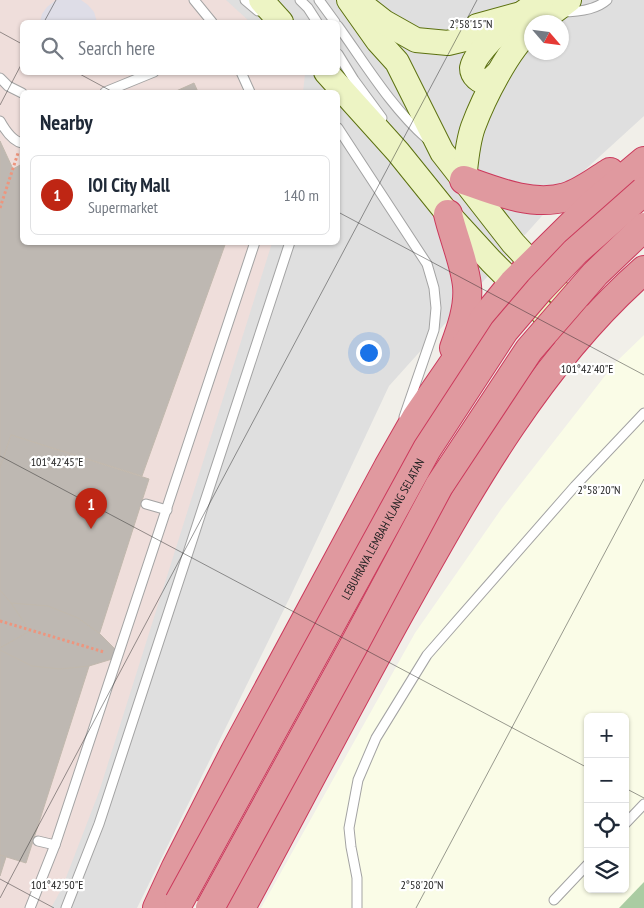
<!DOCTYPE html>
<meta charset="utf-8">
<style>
body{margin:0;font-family:"PT Sans Narrow",sans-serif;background:#f6f6f7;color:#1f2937}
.controls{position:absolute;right:15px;bottom:15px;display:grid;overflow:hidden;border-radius:8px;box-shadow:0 1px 4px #0004}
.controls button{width:45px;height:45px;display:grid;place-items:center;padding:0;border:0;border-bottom:1px solid #e0e1e3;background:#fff;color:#1f2937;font:25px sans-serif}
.compass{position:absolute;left:524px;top:15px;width:45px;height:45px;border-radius:50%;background:#fff;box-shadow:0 1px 4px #0004;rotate:118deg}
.you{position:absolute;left:368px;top:352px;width:18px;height:18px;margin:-12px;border:4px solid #fff;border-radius:50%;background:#1a73e8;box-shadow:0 0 0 8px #1a73e833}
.badge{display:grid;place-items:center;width:32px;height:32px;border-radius:50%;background:#bf2614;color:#fff;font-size:16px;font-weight:700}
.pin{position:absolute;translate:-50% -41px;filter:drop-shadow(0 1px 2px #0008)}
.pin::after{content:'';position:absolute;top:26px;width:18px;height:15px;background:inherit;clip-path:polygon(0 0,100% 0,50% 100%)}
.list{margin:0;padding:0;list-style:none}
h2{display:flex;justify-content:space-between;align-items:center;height:65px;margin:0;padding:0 20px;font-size:21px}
h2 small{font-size:16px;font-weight:400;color:#747a83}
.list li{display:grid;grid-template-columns:32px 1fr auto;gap:15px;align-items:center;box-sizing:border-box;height:80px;margin:0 10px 10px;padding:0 10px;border:1px solid #e0e1e3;border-radius:8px}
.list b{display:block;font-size:19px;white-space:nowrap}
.list p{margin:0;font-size:16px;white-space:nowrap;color:#747a83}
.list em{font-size:16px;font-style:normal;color:#747a83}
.icon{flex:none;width:28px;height:28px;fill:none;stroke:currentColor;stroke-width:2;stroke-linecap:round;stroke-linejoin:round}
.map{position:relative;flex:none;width:644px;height:908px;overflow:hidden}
.search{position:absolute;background:#fff;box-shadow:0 1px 4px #0004;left:20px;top:20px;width:320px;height:55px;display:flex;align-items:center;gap:12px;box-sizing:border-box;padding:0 18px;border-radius:8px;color:#747a83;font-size:19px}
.panel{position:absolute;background:#fff;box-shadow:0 1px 4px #0004;left:20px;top:90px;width:320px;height:155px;border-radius:8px}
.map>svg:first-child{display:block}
.residential{fill:#dfdfdf;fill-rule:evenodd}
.commercial{fill:#efdedb}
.education{fill:#fafce7;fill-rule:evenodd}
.forest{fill:#aacca2}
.plaza{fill:#dedde7}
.building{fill:#beb8b2;stroke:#c1b8ad}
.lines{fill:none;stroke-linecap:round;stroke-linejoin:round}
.lane-casing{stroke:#a3a3a3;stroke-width:11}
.secondary-casing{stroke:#5c7110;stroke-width:26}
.highway-casing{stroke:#cb3a5c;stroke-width:30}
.path{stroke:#ed957e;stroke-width:3;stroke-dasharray:2.5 2.5;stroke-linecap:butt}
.lane{stroke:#fff;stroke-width:9}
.secondary{stroke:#edf4c4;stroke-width:24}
.highway{stroke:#e0999f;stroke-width:28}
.highway-bridge-casing{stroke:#cb3a5c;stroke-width:30;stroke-linecap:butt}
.highway-bridge{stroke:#e0999f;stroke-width:28}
.ticks{fill:none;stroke:#222;stroke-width:1;stroke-opacity:0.45}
.labels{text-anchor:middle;stroke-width:4.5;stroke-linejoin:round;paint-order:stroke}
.street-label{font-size:12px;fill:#222;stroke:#fff}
.ticks-label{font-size:12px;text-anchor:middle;fill:#222;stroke:#fff;stroke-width:4.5;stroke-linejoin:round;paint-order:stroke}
</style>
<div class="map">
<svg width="644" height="908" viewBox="0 0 644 908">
<rect width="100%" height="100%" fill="#f1efe9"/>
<path class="residential" d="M0,0H644V116L576,178L389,386L290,597L137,908H0ZM22,22H338V72H22ZM532,22H562V52H532ZM22,92H338V242H22Z"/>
<path class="commercial" d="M0,0H226L250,22H22V72H303L305,74L303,92H22V242L272,243L99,792L62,888L51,908H0Z"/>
<path class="education" d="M644,335V908H261L415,633L502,508L615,363ZM588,717H625V889H588Z"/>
<path class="forest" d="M644,882V908H619Z"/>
<path class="plaza" d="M56,0H81L88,5L94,12L97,22H40L42,14L47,7Z"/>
<g class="building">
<path d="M194,83L198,92H174Z"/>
<path d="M0,141L13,169L22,164V242H226L142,476L11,435L0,468Z"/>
<path d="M11,435L149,479L26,863L0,855V468Z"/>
<path d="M0,590L11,603L30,631L0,648Z"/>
<path d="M11,603L48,606L78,618L99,633L122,656L89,666L60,669L32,666L0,650V648L30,631Z"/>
<path d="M0,855L6,857L0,876Z"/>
</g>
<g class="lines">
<defs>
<g id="lane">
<path d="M194,0L212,22"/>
<path d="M245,0L258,11"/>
<path d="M300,0L308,8L317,22"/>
<path d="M319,0L335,22"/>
<path d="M562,12C576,12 596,10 607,0"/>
<path d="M338,26C366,65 391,107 427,139"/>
<path d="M338,54L354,80L382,118"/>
<path d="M241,72L250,92"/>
<path d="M0,78L8,86L22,93"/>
<path d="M105,92L154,72"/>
<path d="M0,121C5,130 12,141 22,143"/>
<path d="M338,128L427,264L434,288L436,308L434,330L404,417"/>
<path d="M146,504L167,510"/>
<path d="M625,824L644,804"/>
<path d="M38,841L55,845"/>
<path d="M554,900L588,864"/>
<path d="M30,908L55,845L255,242"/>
<path d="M66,908L99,824L290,242"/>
<path d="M357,908V878L351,847L349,828L358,780L376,738L427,655L575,486L644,413"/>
</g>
<g id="secondary">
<path d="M261,0L281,22"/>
<path d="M349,0L378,41L397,62L442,152L513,243L589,325"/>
<path d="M361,4L384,22L416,40L448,43L498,31"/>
<path d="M540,22L569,0"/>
<path d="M477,26L521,14"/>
<path d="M326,72L398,152L448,214L491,261L566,336"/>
<path d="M497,74C495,76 491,80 488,81C480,84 472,75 472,68C473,63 476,58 479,54C497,30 517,17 541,0"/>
<path d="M464,180C466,163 467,144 473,127C483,100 509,47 532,29"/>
</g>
<g id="highway">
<path d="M464,180C495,191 533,207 566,197C582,192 596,181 610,172"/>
<path d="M448,214C453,236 465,264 467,286C469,307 461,329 454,348"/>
<path d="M157,908L176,867L235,751L388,467L416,418L486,316L513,283L594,203L644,161"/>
<path d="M241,908C295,808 347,708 402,609C469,489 539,362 644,270"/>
</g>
</defs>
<use href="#lane" class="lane-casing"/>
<use href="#secondary" class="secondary-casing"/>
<use href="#highway" class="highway-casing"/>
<g class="path">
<path d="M0,208L18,153"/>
<path d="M0,621L104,652"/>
</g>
<use href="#lane" class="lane"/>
<use href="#secondary" class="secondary"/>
<use href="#highway" class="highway"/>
<defs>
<g id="highway-bridge">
<path id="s1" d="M179,902L427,449L504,331L539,290L575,252L644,191"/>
<path d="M210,908L353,647L439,486L529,350L595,274L644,227"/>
</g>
</defs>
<use href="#highway-bridge" class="highway-bridge-casing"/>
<use href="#highway-bridge" class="highway-bridge"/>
</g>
<path class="ticks" d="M44,22L56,0M0,32L22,44M76,72L113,92M0,105L22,63M338,212L644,375M0,456L588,768M625,788L644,798M0,879L54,908M0,898L477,0M416,908L644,479"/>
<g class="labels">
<g class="street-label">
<text dy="4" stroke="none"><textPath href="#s1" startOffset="425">LEBUHRAYA LEMBAH KLANG SELATAN</textPath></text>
</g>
</g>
<g class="ticks-label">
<text x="471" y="28">2°58'15"N</text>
<text x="587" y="373">101°42'40"E</text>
<text x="57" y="466">101°42'45"E</text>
<text x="599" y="494">2°58'20"N</text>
<text x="422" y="889">2°58'20"N</text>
<text x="57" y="889">101°42'50"E</text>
</g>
</svg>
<div class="controls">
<button>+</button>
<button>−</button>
<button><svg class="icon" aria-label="locate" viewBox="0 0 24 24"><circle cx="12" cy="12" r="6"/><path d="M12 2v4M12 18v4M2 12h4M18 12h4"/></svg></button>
<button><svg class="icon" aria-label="layers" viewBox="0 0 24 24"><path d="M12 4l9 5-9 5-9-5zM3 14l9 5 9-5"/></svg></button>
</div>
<svg class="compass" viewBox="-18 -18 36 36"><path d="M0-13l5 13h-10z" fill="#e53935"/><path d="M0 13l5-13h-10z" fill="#747a83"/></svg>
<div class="you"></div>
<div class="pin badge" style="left:91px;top:529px">1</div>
<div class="search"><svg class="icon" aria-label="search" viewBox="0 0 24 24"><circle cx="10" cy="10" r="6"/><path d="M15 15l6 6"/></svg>Search here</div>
<section class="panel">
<h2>Nearby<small></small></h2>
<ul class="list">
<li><span class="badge">1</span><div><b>IOI City Mall</b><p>Supermarket</p></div><em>140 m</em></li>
</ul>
</section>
</div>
